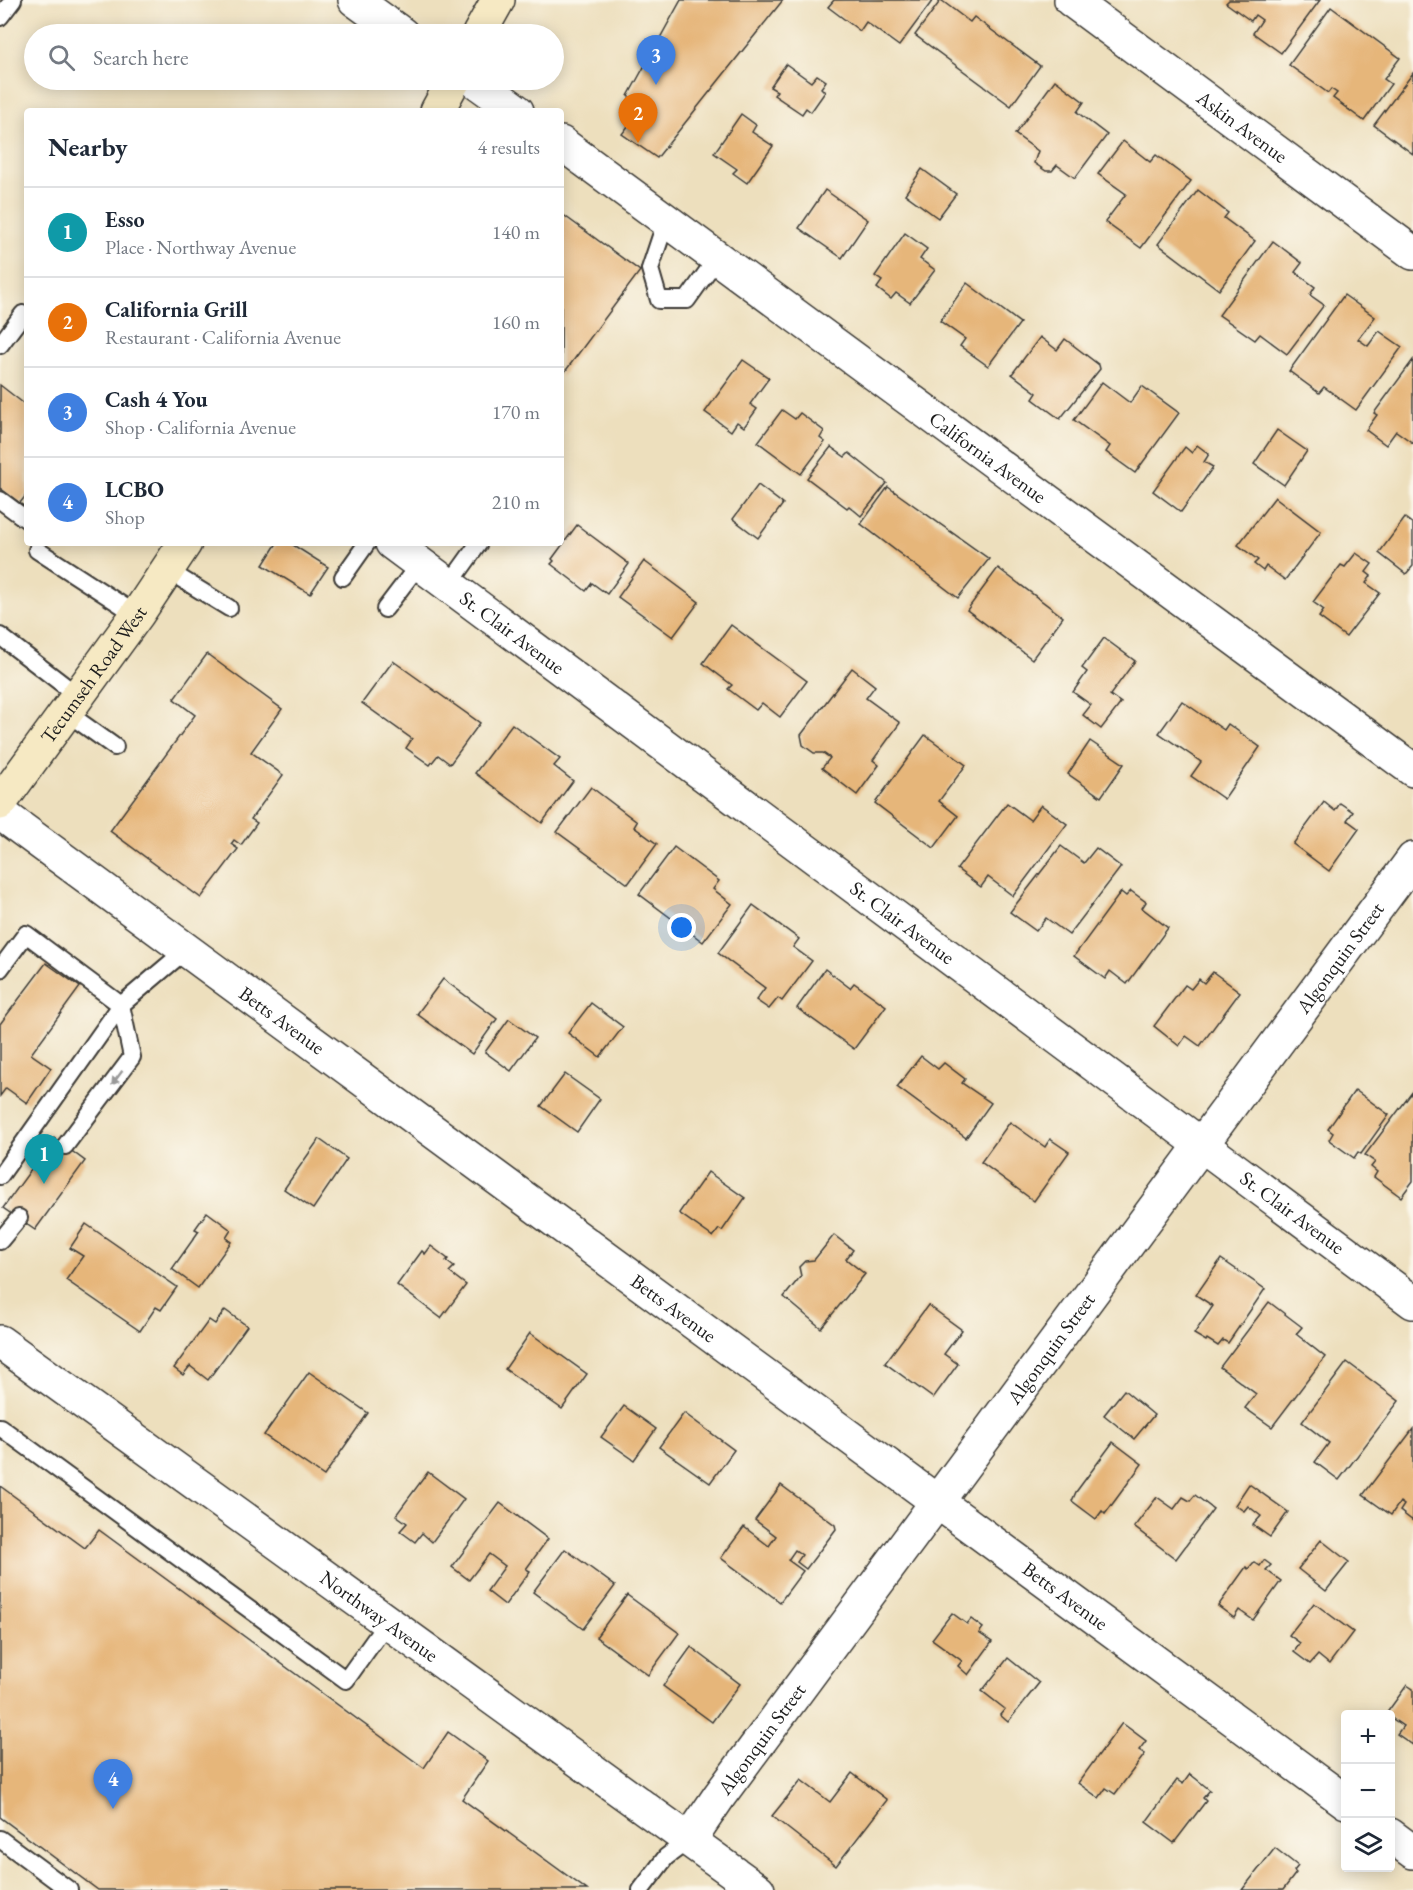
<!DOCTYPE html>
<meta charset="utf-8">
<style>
body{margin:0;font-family:"EB Garamond",serif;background:#f2f2f3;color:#1f2937}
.controls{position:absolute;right:18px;bottom:18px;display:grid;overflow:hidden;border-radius:6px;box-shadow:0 3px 15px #0003}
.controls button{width:54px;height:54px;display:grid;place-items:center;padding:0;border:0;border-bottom:2px solid #e0e1e3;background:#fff;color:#1f2937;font:30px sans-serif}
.you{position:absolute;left:682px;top:928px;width:21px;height:21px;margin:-15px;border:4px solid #fff;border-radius:50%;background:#1a73e8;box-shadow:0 0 0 9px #1a73e833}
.badge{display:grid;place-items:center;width:39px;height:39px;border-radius:50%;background:#111827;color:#fff;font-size:20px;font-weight:700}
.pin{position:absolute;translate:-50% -50px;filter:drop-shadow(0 2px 3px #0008)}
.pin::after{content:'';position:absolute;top:32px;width:21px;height:18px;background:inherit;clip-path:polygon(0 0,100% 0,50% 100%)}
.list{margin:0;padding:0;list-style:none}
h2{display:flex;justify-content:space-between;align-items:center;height:78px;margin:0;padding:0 24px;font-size:26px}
h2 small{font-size:20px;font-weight:400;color:#747a83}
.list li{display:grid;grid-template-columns:39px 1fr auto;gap:18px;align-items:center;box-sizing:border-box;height:90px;padding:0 24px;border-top:2px solid #e0e1e3}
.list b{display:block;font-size:22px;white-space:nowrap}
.list p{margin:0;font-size:20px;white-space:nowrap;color:#747a83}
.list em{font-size:20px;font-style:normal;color:#747a83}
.icon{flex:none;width:33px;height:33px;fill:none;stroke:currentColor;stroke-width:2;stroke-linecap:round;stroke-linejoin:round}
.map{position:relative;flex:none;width:1413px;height:1890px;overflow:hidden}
.search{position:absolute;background:#fff;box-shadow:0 3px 15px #0003;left:24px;top:24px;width:540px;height:66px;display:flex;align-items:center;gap:15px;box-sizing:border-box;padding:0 21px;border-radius:33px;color:#747a83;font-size:22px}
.panel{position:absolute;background:#fff;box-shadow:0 3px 15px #0003;left:24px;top:108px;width:540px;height:438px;border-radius:6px}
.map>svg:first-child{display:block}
.building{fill:#e6b67a}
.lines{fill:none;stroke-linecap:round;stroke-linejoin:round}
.service-casing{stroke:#3b3934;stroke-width:20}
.minor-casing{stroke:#3b3934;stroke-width:36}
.secondary-casing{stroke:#3b3934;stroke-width:36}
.service{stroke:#fff;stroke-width:16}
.minor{stroke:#fff;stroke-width:33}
.secondary{stroke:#f6e9c3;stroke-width:33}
.oneway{fill:#999}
.labels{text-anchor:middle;stroke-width:4.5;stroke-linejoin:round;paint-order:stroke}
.street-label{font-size:20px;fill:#1c1c1c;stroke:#fbf7ec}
</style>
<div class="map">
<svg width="1413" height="1890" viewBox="0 0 1413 1890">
<rect width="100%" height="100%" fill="#fbf7ec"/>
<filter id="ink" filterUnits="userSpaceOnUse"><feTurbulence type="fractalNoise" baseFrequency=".0167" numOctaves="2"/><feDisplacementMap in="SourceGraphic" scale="12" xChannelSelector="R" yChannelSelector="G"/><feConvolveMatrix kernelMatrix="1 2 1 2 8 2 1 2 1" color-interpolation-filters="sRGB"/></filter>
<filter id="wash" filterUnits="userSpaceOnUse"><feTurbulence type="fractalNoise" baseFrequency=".008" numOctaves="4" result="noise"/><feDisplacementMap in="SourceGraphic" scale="24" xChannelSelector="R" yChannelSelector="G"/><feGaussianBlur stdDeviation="1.35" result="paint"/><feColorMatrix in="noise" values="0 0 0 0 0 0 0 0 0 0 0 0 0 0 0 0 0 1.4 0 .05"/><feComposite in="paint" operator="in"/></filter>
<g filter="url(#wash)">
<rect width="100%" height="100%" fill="#eddfbd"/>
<g id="blocks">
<g class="building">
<path d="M681,0H783L657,158L622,134L642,108L628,96Z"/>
<path d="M834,0H933L899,46L866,22L860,31L828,7Z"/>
<path d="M941,0L970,22L974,17L1040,66L1011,106L915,35Z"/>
<path d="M1229,0H1320L1281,53L1253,33L1262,20L1255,15L1251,21L1226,3Z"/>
<path d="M1331,7L1400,58L1384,79L1391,84L1364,121L1333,98L1337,93L1331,89L1328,93L1289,65Z"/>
<path d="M786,64L811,82L817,75L826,81L821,88L825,92L811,112L806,108L802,114L774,95L777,91L770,87Z"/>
<path d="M1413,73V154L1374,125Z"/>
<path d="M1055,80L1084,102L1077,112L1107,135L1075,178L1057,165L1052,171H1046L1034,163L1038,151L1015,134Z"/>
<path d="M741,114L756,125L752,132L773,146L747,183L733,173L737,169L714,153Z"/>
<path d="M1123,141L1150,162L1156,155L1191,181L1141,248L1105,222L1126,194L1098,174Z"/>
<path d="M922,169L956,194L938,218L905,194Z"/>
<path d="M825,190L868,220L842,258L799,228Z"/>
<path d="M1198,190L1228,213L1224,218L1255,241L1219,290L1158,244Z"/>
<path d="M562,214L640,271L561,377V215Z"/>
<path d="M905,233L927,249L920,259L935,270L910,303L896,293L891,299L877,288L882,281L875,276Z"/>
<path d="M1273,241L1302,263L1295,272L1315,287L1310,295L1324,305L1287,354L1260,334L1255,340L1219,315Z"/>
<path d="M967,283L1020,323L988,366L960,346L965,339L940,321Z"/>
<path d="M1344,295L1375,317L1358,339L1368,346L1379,331L1402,347L1356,410L1324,387L1319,393L1289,371Z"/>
<path d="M1040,337L1057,350L1065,339L1099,365L1100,369L1060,419L1033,399L1037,393L1012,374Z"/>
<path d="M743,360L769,378L750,404L757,409L744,427L737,422L731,431L705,412Z"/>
<path d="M1413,360V443L1396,431L1386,445L1366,430L1377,415L1374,413Z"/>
<path d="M1102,382L1130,403L1142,386L1179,413L1135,473L1106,452L1110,446L1074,420Z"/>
<path d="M0,385L27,406V494L20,503L0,488Z"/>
<path d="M782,410L795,419L800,413L824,431L820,438L825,442L801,474L758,442Z"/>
<path d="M1277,430L1307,451L1284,485L1254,464Z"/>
<path d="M1197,445L1209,454L1204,462L1213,467L1181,512L1153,491L1185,447L1192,453Z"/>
<path d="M831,447L845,457L849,453L887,483L861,516L849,506L847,508L807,478Z"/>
<path d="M758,485L783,504L758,538L733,519Z"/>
<path d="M888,487L989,559L958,598L861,524Z"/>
<path d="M1275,497L1321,532L1285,580L1266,566L1263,571L1254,564L1258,560L1238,545Z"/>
<path d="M1405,518L1413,524V566L1406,574L1379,553Z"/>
<path d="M577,525L629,564L607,594L592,583L586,591L551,564L554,561L552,559Z"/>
<path d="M277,543H290L328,567L310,594L263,565Z"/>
<path d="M1356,553L1372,564L1366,572L1371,576L1366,583L1380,593L1346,637L1319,617L1324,610L1313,602L1341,565L1345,567Z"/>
<path d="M644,561L699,602L673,637L618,597Z"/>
<path d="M998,568L1063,617L1032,659L967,610Z"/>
<path d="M731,625L807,681L780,717L762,703L756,710L728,689L732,685L703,663Z"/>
<path d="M1104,638L1135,661L1110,695L1121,703L1101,729L1083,715L1091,705L1073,692L1087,672L1082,668Z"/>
<path d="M207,654L282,709L251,752L283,775L251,819L257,823L241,845L234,840L231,844L238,849L201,898L110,831L195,715L174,699Z"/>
<path d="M393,661L480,723L450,764L438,755L430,765L406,748L412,739L362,703Z"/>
<path d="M852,668L875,686L866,698L900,723L873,760L879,765L857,795L822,768L830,758L823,753H814L803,745L801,735Z"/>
<path d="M1182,701L1224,730L1228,724L1260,747L1224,799L1191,776L1201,762L1159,733Z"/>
<path d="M512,724L560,759L554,766L573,781L542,823L475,773Z"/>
<path d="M925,735L966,765L939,801L958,816L934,848L875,803Z"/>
<path d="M1090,741L1124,764L1101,797L1068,774Z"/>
<path d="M591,787L637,822L634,827L657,844L628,884L557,832Z"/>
<path d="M1324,802L1335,811L1340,803L1353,812L1347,820L1359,829L1329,871L1293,844Z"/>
<path d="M1007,803L1030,820L1041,805L1067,824L1013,896L988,877L981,887L957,869Z"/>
<path d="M1061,846L1084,863L1096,848L1121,867L1069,935L1046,918L1036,931L1010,912Z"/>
<path d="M674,847L719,881L713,889L732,904L703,942L639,894Z"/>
<path d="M1131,891L1146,902L1142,908L1168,928L1127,984L1110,971L1105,979L1074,956L1121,892L1126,896Z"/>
<path d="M753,905L799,939L793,947L812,961L782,1001L778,998L769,1009L756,1000L765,988L718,953Z"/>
<path d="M46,963L80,987L31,1054L51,1068L27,1103L6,1088L0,1096V1024Z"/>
<path d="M825,969L850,988L854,983L886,1006L854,1049L797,1008Z"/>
<path d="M1213,972L1240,992L1200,1046L1186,1036L1179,1046L1154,1026L1185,985L1191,989L1199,979L1204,983Z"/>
<path d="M443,979L497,1019L472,1054L417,1014Z"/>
<path d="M591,1003L623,1027L600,1057L568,1033Z"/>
<path d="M509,1019L535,1038L511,1071L485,1052Z"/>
<path d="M921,1056L938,1069L944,1063L965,1079L962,1083L991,1103L966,1138L897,1087Z"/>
<path d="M565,1074L600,1099L577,1132L541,1106Z"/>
<path d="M1355,1090L1389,1115L1361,1154L1358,1152L1354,1158L1329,1140L1333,1133L1328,1129Z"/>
<path d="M1413,1091V1181L1401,1197L1374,1177L1377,1172L1371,1167L1375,1162L1365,1155Z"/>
<path d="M1010,1122L1045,1147L1050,1139L1069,1152L1034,1201L981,1162Z"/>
<path d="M54,1138L85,1161L35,1230L3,1208Z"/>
<path d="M319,1139L347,1159L313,1209L284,1189Z"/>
<path d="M708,1172L745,1198L722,1231L719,1229L713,1237L679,1213Z"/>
<path d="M207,1212L231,1230L226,1238L231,1242L198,1288L172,1269L199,1231L195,1229Z"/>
<path d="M86,1224L177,1287L161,1310L156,1307L140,1331L66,1280L83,1256L70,1248Z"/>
<path d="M834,1235L853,1250L846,1259L865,1274L821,1328L784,1297L801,1276L799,1267L805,1261L814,1260Z"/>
<path d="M431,1246L448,1259L446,1261L454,1267L449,1272L466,1285L441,1318L397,1285L422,1251L425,1254Z"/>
<path d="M1221,1259L1265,1289L1228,1343L1223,1340L1218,1346L1207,1339L1206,1341L1194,1334L1213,1306L1196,1295Z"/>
<path d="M1269,1302L1302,1327L1296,1334L1325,1357L1272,1427L1245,1408L1256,1394L1220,1367Z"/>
<path d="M928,1305L962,1330L944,1354L958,1364L933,1398L885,1363Z"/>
<path d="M225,1310L247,1326L208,1380L190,1366L183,1375L174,1368L209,1320L215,1324Z"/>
<path d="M530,1333L587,1374L562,1409L505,1369Z"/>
<path d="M1347,1362L1399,1401L1339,1480L1315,1462L1329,1443L1302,1422Z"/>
<path d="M309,1372L368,1413L324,1476L264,1435Z"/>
<path d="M1124,1390L1154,1415L1134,1439L1104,1415Z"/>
<path d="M624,1406L656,1429L634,1460L601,1437Z"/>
<path d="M684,1413L734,1450L710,1483L659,1447Z"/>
<path d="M1413,1429V1521L1400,1511L1404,1505L1400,1502L1391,1515L1363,1495Z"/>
<path d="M1113,1442L1142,1464L1105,1514L1102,1511L1096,1519L1072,1501L1076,1492Z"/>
<path d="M428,1472L464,1499L432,1542L422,1533L415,1542L400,1531L407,1523L396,1515Z"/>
<path d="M1249,1484L1288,1512L1270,1537L1253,1525L1261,1516L1248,1506L1244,1511L1235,1505Z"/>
<path d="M781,1485L835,1525L836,1529L806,1569L797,1562L802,1555L795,1550L788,1560L803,1571L780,1602L721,1558L744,1527L769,1546L776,1536L755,1520Z"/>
<path d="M0,1486L85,1548L99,1530L424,1768L448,1732L488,1761L462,1799L587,1890H98L0,1817Z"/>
<path d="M1195,1495L1213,1509L1176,1559L1134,1527L1157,1497L1174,1509L1183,1497L1190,1501Z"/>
<path d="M500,1503L548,1539L526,1569L530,1571L505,1605L487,1591L505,1566L489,1554L469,1580L452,1567Z"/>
<path d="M1321,1540L1349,1562L1326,1591L1298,1569Z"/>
<path d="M565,1549L615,1586L583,1629L533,1592Z"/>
<path d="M1264,1560L1271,1565L1266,1570L1281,1581L1253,1620L1239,1610L1234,1618L1218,1606L1246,1567L1248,1569L1254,1562L1260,1566Z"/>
<path d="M627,1595L679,1633L648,1675L596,1637Z"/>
<path d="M1314,1603L1353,1632L1329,1664L1318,1655L1310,1664L1294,1652L1300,1643L1289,1635Z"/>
<path d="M952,1613L967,1624L971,1619L983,1628L979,1633L992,1642L968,1675L958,1666L962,1661L932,1639Z"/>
<path d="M691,1647L740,1684L712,1722L663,1686Z"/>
<path d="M1008,1658L1039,1683L1008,1722L1000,1715L1005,1709L982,1691Z"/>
<path d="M1407,1685L1413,1689V1745L1397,1734L1403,1726L1390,1717V1714H1386Z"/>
<path d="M1122,1723L1146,1741L1139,1750L1145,1754L1115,1794L1106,1788L1099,1798L1078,1783Z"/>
<path d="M852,1773L887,1800L836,1866L772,1816L801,1780L830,1802Z"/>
<path d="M1190,1774L1210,1790L1203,1798L1206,1801L1174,1843L1146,1822L1177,1780L1183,1784Z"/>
<path d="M1275,1848L1298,1866L1294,1871L1296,1873L1283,1890H1242Z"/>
</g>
</g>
</g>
<g filter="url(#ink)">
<use href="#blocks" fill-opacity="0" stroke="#3b3934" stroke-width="1.5"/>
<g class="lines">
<defs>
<g id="service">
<path d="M0,17L13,0"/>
<path d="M666,221L650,269L659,300H687L717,258"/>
<path d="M0,345L23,314"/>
<path d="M0,500L27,520"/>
<path d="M37,550L137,615"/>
<path d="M167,570L229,608"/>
<path d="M343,577L367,543"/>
<path d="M449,585L479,543"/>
<path d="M385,609L420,563"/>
<path d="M0,636L78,696"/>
<path d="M66,712L115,747"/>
<path d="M0,969L26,934L121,1005L132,1057L65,1146"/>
<path d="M0,1176L121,1005L186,950"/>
<path d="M0,1241L19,1218"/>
<path d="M0,1427L346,1680L388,1621"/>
<path d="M0,1839L69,1890"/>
<path d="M641,1890L666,1857L690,1839"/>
</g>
<g id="minor">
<path d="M355,0L402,34"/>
<path id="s1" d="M1071,0L1413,253"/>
<path d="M474,80L517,111"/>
<path id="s2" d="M561,143L1413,770"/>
<path id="s3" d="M392,543L1413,1302"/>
<path id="s4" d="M0,813L1346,1802"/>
<path id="s5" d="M0,1342L758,1890"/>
<path d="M1390,1835L1413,1852"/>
<path id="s6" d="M690,1839L720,1795L1413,859"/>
</g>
<g id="secondary">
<path d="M479,34L498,0"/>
<path d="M437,111L454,80"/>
<path id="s7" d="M0,803L137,615L185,543"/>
</g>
</defs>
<use href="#service" class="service-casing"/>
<use href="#minor" class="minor-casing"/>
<use href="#secondary" class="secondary-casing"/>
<use href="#service" class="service"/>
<use href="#minor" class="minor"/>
<use href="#secondary" class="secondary"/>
</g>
<defs><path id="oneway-solid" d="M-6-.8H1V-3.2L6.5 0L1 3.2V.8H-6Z" transform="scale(1.5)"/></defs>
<use class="oneway" href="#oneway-solid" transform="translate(117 1078) rotate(127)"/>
</g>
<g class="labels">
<g class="street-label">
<text dy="7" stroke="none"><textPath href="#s1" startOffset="213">Askin Avenue</textPath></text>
<text dy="7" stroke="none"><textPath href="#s2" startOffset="530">California Avenue</textPath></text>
<text dy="7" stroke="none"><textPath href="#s3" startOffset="150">St. Clair Avenue</textPath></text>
<text dy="7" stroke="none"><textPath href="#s7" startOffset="159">Tecumseh Road West</textPath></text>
<text dy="7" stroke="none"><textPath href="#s3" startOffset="636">St. Clair Avenue</textPath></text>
<text dy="7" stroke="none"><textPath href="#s6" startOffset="1095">Algonquin Street</textPath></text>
<text dy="7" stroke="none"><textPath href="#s4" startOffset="350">Betts Avenue</textPath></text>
<text dy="7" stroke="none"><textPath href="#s3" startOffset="1122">St. Clair Avenue</textPath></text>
<text dy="7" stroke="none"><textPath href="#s4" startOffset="836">Betts Avenue</textPath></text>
<text dy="7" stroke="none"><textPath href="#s6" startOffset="609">Algonquin Street</textPath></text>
<text dy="7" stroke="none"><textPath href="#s4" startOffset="1322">Betts Avenue</textPath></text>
<text dy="7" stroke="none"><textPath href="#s5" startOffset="468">Northway Avenue</textPath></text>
<text dy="7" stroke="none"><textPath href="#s6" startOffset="123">Algonquin Street</textPath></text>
</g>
</g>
</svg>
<div class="controls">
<button>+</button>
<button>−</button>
<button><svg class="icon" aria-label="layers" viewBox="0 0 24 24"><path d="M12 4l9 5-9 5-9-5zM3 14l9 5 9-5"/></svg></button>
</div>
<div class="you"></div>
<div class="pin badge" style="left:44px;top:1184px;background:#0f9aa8">1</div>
<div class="pin badge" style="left:638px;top:143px;background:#e8710a">2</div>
<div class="pin badge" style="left:656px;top:85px;background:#3f7fe0">3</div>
<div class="pin badge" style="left:113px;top:1809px;background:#3f7fe0">4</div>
<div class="search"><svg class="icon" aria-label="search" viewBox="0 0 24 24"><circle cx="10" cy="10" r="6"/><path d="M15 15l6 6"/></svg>Search here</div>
<section class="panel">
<h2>Nearby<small>4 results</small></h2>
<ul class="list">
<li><span class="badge" style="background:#0f9aa8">1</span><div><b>Esso</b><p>Place · Northway Avenue</p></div><em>140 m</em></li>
<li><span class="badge" style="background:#e8710a">2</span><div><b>California Grill</b><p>Restaurant · California Avenue</p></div><em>160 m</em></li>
<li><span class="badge" style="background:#3f7fe0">3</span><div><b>Cash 4 You</b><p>Shop · California Avenue</p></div><em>170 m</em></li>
<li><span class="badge" style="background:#3f7fe0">4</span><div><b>LCBO</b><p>Shop</p></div><em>210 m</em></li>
</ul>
</section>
</div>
